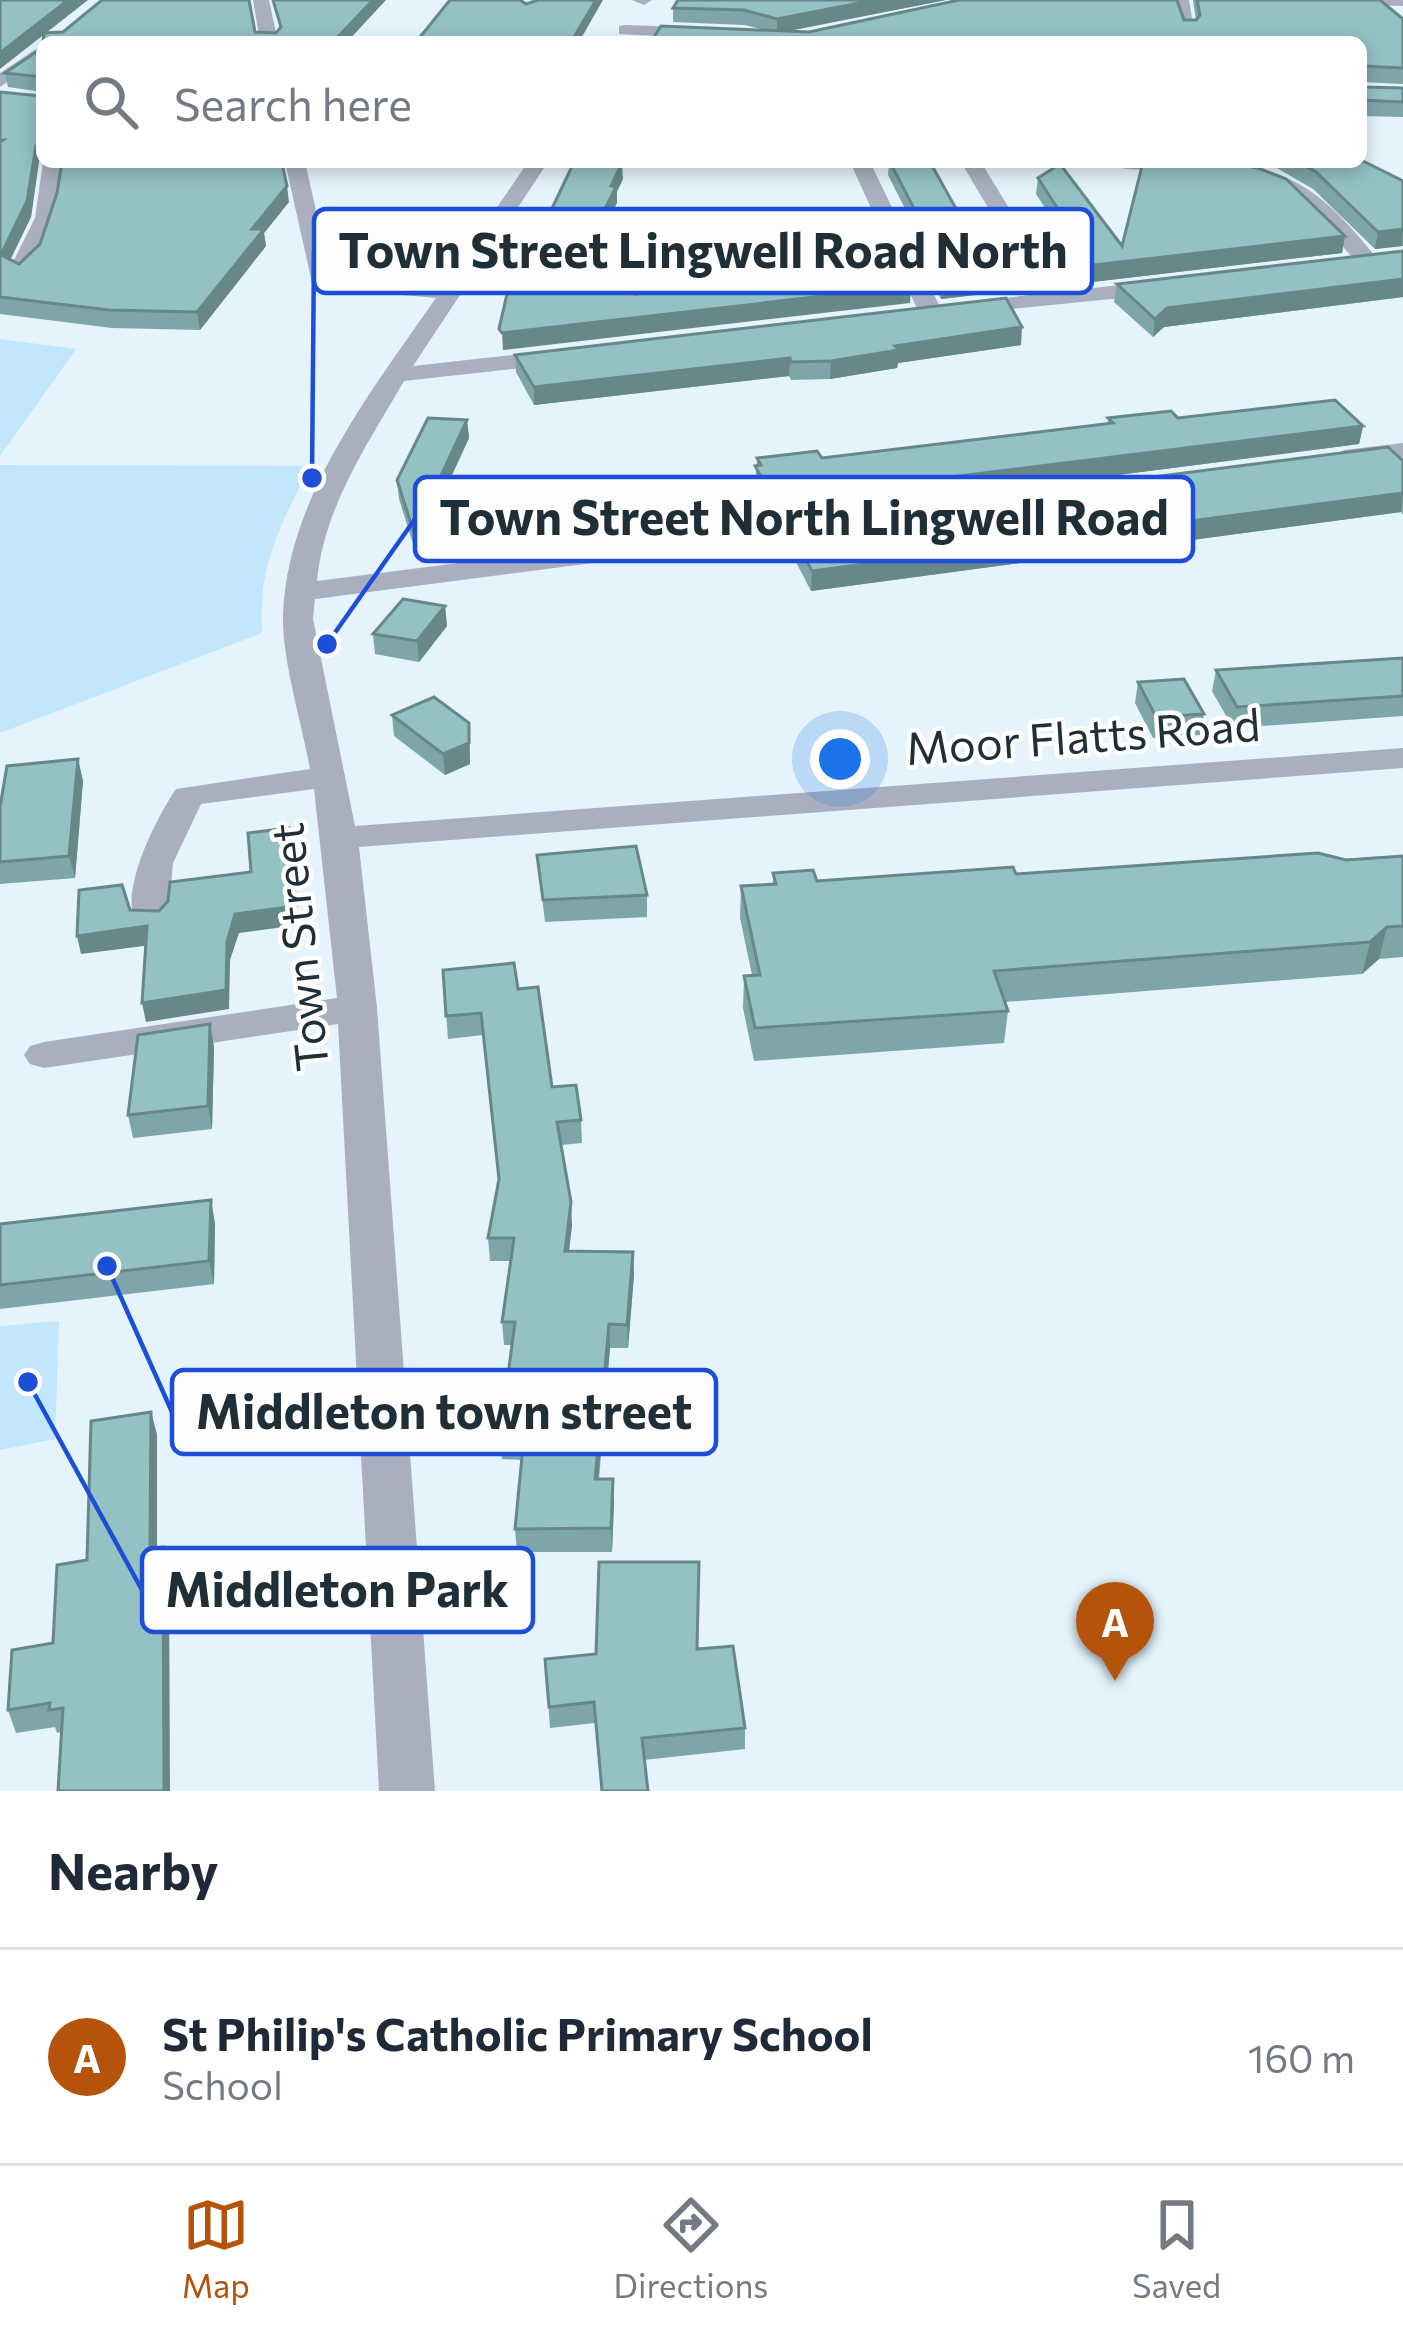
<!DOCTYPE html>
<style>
body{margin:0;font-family:Commissioner,sans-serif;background:#f2f2f3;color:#1f2937}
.you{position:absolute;left:840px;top:759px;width:42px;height:42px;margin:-30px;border:9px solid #fff;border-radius:50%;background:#1a73e8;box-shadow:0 0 0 18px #1a73e833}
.badge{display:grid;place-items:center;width:78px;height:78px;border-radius:50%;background:#b45309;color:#fff;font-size:39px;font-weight:700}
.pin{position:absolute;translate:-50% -99px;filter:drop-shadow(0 3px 6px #0008)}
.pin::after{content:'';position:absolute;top:63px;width:42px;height:36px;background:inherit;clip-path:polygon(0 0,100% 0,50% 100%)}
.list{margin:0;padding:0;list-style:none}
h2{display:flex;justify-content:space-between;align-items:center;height:156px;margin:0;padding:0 48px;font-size:51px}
h2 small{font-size:39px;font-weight:400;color:#747a83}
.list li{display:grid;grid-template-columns:78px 1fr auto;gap:36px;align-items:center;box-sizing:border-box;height:216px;padding:0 48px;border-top:3px solid #e0e1e3}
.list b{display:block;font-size:45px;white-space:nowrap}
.list p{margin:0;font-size:39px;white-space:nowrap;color:#747a83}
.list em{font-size:39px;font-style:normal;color:#747a83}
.icon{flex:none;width:66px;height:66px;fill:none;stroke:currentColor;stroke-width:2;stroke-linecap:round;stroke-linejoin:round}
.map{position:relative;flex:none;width:1403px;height:1791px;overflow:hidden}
.search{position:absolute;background:#fff;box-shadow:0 6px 18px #0003;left:36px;right:36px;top:36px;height:132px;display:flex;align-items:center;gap:30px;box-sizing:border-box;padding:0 42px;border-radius:18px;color:#747a83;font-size:45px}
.sheet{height:372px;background:#fff}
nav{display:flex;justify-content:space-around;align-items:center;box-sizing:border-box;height:168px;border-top:3px solid #e0e1e3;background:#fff;font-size:33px;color:#747a83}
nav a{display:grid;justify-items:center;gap:6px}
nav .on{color:#b45309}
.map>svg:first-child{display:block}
.green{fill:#c2e7fc}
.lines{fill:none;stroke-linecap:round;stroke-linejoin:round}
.minor{fill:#a9afbe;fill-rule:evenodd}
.wall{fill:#7ea6a9}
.shaded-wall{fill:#678789}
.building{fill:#93c1c4;stroke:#678789;stroke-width:3}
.labels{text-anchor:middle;stroke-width:9;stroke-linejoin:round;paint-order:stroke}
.street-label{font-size:45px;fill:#202f37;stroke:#fdfdfd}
.leader{fill:none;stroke:#1d4ed8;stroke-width:4.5}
.callout-dot{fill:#1d4ed8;stroke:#fdfdfd;stroke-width:4.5}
.callout{fill:#fdfdfd;stroke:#1d4ed8;stroke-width:4.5}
.callout-label{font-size:48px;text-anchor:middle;font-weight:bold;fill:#202f37}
</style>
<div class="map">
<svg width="1403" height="1791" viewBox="0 0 1403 1791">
<rect width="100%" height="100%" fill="#e4f3fc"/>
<g class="green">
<path d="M0,339L76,349L0,456Z"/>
<path d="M0,465L310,466C280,527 258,563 262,633L0,733Z"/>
<path d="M59,1321L55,1439L0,1450V1326Z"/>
</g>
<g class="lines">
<g class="minor">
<path d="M253,0H269L278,42H260Z"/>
<path d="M632,0H652L644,5Z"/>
<path d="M1173,0H1189L1194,30H1182Z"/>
<path d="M1364,0H1403V6L1372,5Z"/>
<path d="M625,25L744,29L781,42L619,34V26Z"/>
<path d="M42,45V58L0,87V73Z"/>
<path d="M43,162H63C59,192 52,264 20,277L9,270L35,218Z"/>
<path d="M285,162H305L331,276L444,285L528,162H548L413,366L559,350L571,357L559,364L404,381C367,445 324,507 317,581L831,516L845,524L831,532L315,599L313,619L355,826L1403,748V768L359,847L377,1008L435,1791H379L338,1024L44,1068L30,1064L24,1055L30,1046L44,1042L337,998L314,789L201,804L173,863L168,917L163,925H137C117,893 157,817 176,789L310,769C302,723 282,661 283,615C287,498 370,393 436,298L313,287Z"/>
<path d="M850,162H870L943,313L939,318H923L919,313Z"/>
<path d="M961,162H981L1060,292L1161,280L1172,287L1161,294L952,315V305L960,303L1039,294Z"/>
<path d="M1103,162H1177C1161,172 1119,172 1103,162Z"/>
<path d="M1184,162C1284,162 1317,183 1379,261L1368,268L1360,266C1331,234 1302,190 1258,179C1235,173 1203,176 1184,162Z"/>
<path d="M1403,443V459L1344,466L1331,458L1344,450Z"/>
</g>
</g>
<g class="wall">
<path d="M678,0H946L789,31L809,32L959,0H1177L1184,20H1196L1193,0H1380L1403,19V84L1361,82V42H651L661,26L765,30L744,25L673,22V8Z"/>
<path d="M42,48V92L8,87L5,73Z"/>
<path d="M1361,84L1364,87L1403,88V117L1361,116Z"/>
<path d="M0,92L42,96V161H39L31,217L10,259L19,264L289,202L264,233L266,246L200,330L112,328L0,314Z"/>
<path d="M889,162H930L993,293L941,299L933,284L935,268L888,175Z"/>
<path d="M1243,162H1361L1403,181V246L1375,249L1313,189L1275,167Z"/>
<path d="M1038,178L1122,246L1345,236L1342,253L1092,282L1036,194Z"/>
<path d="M1403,251V297L1164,327L1153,337L1114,302L1117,284Z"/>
<path d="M1021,345L898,363L897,368L830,379L791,380L789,376L534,405L516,372L515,355Z"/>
<path d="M1108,418H1178L1363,426L1359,444L773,519L755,485L757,458H822L1108,424Z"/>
<path d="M467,420L469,438L416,553L399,499L397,480Z"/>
<path d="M1403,461V515L1401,512L811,591L786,543V524Z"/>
<path d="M445,606L447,626L419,662L375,654L373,634Z"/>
<path d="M1403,658V716L1233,728L1212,691L1216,670Z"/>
<path d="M1138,682L1204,714L1200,735L1153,738L1135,703Z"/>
<path d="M392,715L469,723L470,764L445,775L394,736Z"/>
<path d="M78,759L83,781L75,878L0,884V807Z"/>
<path d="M537,855L647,895V917L545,922Z"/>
<path d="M1403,856V957L1379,959L1362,974L1005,1002L1008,1011L1004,1043L754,1061L743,1008L744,976L752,975L740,918L741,886L773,884V873L817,881L1016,874Z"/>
<path d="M443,970L518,989L552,1087L581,1120L582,1143L561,1145L572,1225L569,1251L633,1252L634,1275L628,1348H610L599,1479L614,1502L612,1552H517L515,1529L522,1460L502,1459L500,1436L512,1345H504L502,1322L511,1261H490L488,1238L499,1181L483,1035L448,1039Z"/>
<path d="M214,1047L212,1129L133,1138L128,1115Z"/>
<path d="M215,1223L214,1284L0,1309V1224Z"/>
<path d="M151,1412L157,1435V1548L169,1570L61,1732L57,1733L55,1727L16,1733L8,1710L53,1643L87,1560Z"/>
<path d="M698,1649L745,1728V1749L644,1760L595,1723L550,1728L545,1659Z"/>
</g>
<g class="shaded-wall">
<path d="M68,0H88L0,69V53Z"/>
<path d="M373,0H386L347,42H333Z"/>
<path d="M596,0H603L579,42H571Z"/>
<path d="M875,0H946L777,33V19Z"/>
<path d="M42,145V161H39L31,217L5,271L1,255L36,146Z"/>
<path d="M622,163L623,179L617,192V203L566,305L565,288Z"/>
<path d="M287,186L289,202L264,233L266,246L200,330L197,312L252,229Z"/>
<path d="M1403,229L1402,246L1375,249L1378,232Z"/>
<path d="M1345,236L1342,253L1092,282L1094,265Z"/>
<path d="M994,277L993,293L941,299L942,282Z"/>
<path d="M1403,279V297L1164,327L1153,337L1155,319L1167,308Z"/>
<path d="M911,286L910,303L503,350L502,333Z"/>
<path d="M1022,327L1021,345L898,363L897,368L830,379L831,361L895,346Z"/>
<path d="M790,358L789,376L534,405V387Z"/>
<path d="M467,420L469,438L416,553L414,533Z"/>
<path d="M1363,426L1359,444L773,519V499Z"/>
<path d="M1403,493L1401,512L811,591L812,571Z"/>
<path d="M445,606L447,626L419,662L417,641Z"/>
<path d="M469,723L470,764L445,775L443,754Z"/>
<path d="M78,759L83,781L75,878L69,856Z"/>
<path d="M289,828L298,925L239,933L230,960L229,1009L146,1022L142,1003L227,942L235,914Z"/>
<path d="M147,926L151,945L81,954L77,936Z"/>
<path d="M1387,927L1379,959L1362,974L1370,942Z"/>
<path d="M210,1024L214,1047L212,1129L208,1106Z"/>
<path d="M211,1200L215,1223L214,1284L209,1261Z"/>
<path d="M571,1202L572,1225L566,1274L565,1251Z"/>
<path d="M633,1252L634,1275L628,1348L627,1325Z"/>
<path d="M609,1324L610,1348L596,1502L595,1479Z"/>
<path d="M151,1412L157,1435V1572L150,1549Z"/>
<path d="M613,1479L614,1502L612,1552L611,1528Z"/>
<path d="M163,1547L169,1570L170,1791H164Z"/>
</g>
<g class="building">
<path d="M0,0H68L0,53Z"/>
<path d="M102,0H249L255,32L276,33L281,27L273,0H373L333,42H43L44,33L63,32Z"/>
<path d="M450,0H520L526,4L538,0H596L571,42H416Z"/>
<path d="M678,0H875L777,19L744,10L673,8Z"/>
<path d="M959,0H1177L1184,20H1196L1200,15L1197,0H1380L1403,19V68L1364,66L1361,77V42H651L661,26L809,32Z"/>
<path d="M42,48V77L5,73Z"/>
<path d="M1361,84L1364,87L1403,88V102L1361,100Z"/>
<path d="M0,92L42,96V145L36,146L27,201L1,255L19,264L40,244L57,193L62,162L282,163L287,186L252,229H264L197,312L109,310L0,297V142L3,140H0Z"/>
<path d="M1361,160L1403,181V229L1378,232L1316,172L1298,162H1361Z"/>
<path d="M574,162L622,163L611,186L616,187L565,288H635V294L903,269L911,286L502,333L499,329L515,259H528Z"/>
<path d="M890,162H930L994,277L942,282L935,267H944Z"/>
<path d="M1143,162H1223L1258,168L1286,179L1345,236L1094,265L1038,178L1060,164L1122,246Z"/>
<path d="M1403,251V279L1167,308L1155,319L1117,284Z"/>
<path d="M1006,298L1022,327L895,346L899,350L831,361L791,362L790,358L534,387L515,355Z"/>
<path d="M1335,400L1363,426L773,499L755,466L761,465L757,458L817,451L822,458L1113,423L1108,418L1171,411L1178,418Z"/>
<path d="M428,418L467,420L414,533L397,480Z"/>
<path d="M1388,447L1403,461V493L812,571L786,524Z"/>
<path d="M403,599L445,606L417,641L373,634Z"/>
<path d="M1403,658V696L1237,707L1216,670Z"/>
<path d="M1184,679L1204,714L1156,717L1138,682Z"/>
<path d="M434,697L469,723V743L443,754L392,715Z"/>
<path d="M78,759L69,856L0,862V807L7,766Z"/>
<path d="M289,828L296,906L235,914L227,942L226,990L142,1003L147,926L77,936L79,890L122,885L130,910L159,911L168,901L170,882L251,872L248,833Z"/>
<path d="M636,846L647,895L543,900L537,855Z"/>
<path d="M1318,853L1346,860L1403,856V926L1387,927L1370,942L994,971L1008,1011L755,1028L744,976L760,975L741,886L776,884L773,873L813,870L817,881L1013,867L1016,874Z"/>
<path d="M514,963L518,989L538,987L552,1087L576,1085L581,1120L557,1122L571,1202L565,1251L633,1252L627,1325L609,1324L595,1479H613L611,1528L515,1529L524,1436H500L515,1322H502L514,1238H488L499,1179L481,1013L446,1016L443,970Z"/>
<path d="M210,1024L208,1106L128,1115L138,1035Z"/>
<path d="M211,1200L209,1261L0,1285V1224Z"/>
<path d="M151,1412L150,1549L163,1547L164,1791H58L63,1708L49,1710L50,1703L8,1710L12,1650L53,1643L57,1565L87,1560L91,1421Z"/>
<path d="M599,1562H699L697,1649L733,1646L745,1728L642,1738L648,1791H602L594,1702L549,1707L545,1659L596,1654Z"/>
</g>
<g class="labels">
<g class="street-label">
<text transform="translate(1083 737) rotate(-4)" y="16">Moor Flatts Road</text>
<text transform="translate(300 947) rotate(-96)" y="16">Town Street</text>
</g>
</g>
<path class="leader" d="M312 478L314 251M327 644L415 519M107 1266L172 1412M28 1382L142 1590"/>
<g class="callout-dot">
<circle cx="312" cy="478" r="12"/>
<circle cx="327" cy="644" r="12"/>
<circle cx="107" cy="1266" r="12"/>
<circle cx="28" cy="1382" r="12"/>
</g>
<g class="callout">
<rect x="314" y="209" width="778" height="84" rx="12"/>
<rect x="415" y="477" width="778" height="84" rx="12"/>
<rect x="172" y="1370" width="544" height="84" rx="12"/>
<rect x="142" y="1548" width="391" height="84" rx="12"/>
</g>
<g class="callout-label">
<text x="703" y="268">Town Street Lingwell Road North</text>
<text x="804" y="535">Town Street North Lingwell Road</text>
<text x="444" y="1429">Middleton town street</text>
<text x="337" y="1607">Middleton Park</text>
</g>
</svg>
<div class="you"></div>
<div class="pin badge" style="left:1115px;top:1681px">A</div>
<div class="search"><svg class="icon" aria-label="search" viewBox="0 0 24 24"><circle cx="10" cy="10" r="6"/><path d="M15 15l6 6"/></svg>Search here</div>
</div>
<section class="sheet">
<h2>Nearby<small></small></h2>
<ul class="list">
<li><span class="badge">A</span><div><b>St Philip's Catholic Primary School</b><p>School</p></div><em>160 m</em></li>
</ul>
</section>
<nav>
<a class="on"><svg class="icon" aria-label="map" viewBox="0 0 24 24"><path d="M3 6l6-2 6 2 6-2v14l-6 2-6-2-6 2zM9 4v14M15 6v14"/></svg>Map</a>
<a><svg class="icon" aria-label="directions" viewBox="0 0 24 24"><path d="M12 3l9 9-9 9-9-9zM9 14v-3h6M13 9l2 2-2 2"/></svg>Directions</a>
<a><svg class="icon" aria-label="saved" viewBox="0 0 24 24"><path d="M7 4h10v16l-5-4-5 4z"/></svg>Saved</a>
</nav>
